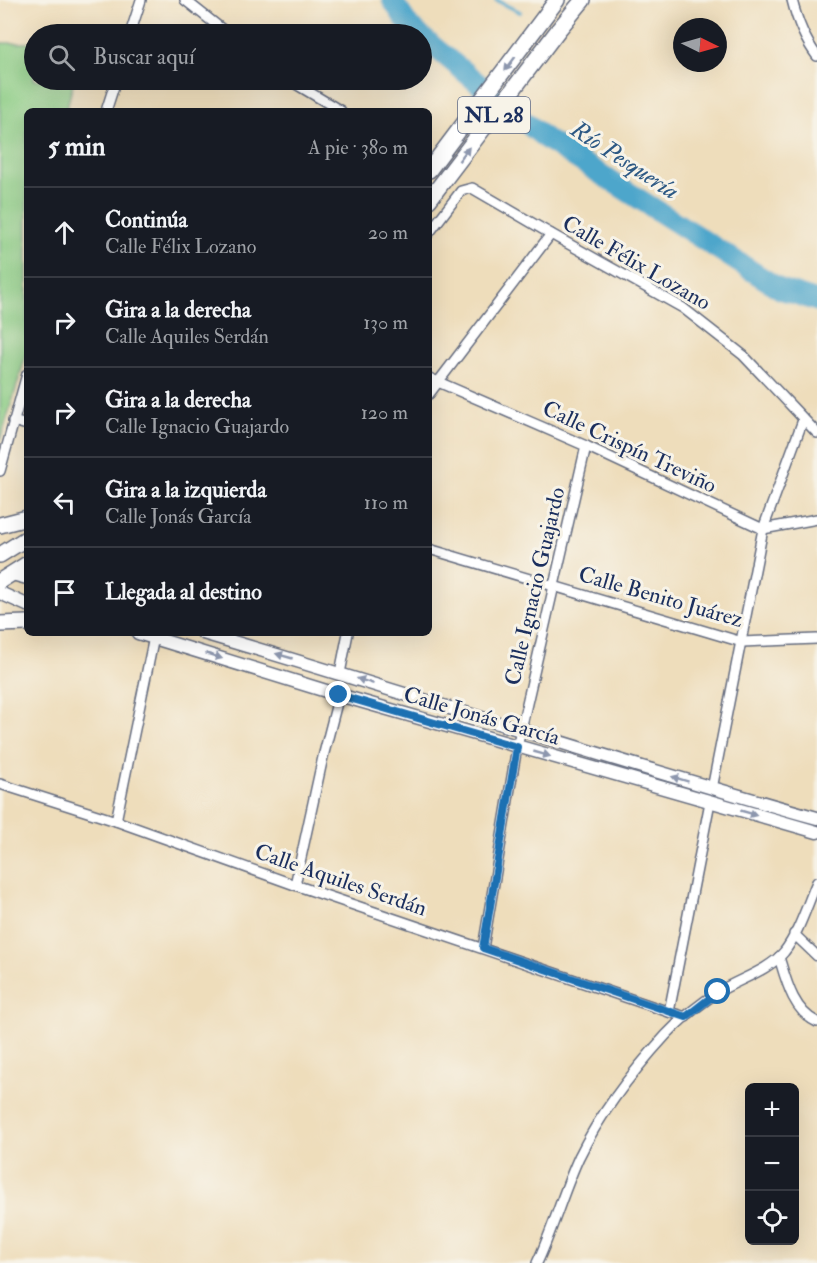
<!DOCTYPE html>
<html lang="es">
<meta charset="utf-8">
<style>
body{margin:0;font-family:"IM FELL Double Pica",serif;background:#242831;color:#f1f3f6}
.controls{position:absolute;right:18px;bottom:18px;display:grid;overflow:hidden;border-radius:9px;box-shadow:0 6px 24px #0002}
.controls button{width:54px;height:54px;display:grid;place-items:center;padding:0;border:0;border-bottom:2px solid #363941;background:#171b24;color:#f1f3f6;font:30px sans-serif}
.compass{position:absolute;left:673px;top:18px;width:54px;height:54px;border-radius:50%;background:#171b24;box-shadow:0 6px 24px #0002;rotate:95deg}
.stop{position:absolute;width:18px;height:18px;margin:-14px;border:4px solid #1f6fb2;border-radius:50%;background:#fff}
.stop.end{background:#1f6fb2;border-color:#fff;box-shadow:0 2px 6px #0008}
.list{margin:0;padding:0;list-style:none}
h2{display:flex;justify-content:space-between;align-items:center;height:78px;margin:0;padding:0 24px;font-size:26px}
h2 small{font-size:20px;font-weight:400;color:#9ea1a6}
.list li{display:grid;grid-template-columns:39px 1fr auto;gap:18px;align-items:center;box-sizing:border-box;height:90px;padding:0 24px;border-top:2px solid #363941}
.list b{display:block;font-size:22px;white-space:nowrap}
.list p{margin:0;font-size:20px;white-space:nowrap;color:#9ea1a6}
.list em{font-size:20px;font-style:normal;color:#9ea1a6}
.icon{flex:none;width:33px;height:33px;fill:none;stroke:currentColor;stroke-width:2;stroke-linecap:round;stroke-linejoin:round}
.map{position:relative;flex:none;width:817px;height:1263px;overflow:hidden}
.search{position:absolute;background:#171b24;box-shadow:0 6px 24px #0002;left:24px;top:24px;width:408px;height:66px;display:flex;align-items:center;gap:15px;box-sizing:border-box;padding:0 21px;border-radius:33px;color:#9ea1a6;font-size:22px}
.panel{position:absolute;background:#171b24;box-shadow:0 6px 24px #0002;left:24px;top:108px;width:408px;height:528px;border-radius:9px}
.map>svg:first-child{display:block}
.grass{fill:#8bcc84;stroke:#537e71;stroke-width:1.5}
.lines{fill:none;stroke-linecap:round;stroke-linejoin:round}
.stream{stroke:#4ea6cb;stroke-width:4}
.river{stroke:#4ea6cb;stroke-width:21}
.minor-casing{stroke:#656c7f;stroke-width:12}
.tertiary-casing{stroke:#656c7f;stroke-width:15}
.primary-casing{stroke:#656c7f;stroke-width:18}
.minor{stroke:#fff;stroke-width:9}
.tertiary{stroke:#fff;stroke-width:12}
.primary{stroke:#fff;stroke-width:15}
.oneway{fill:#8d97ae}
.route{stroke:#1f6fb2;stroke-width:8}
.labels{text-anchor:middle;stroke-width:6;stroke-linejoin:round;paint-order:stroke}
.shield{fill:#f7f3e8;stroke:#5d6a87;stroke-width:1.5}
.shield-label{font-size:21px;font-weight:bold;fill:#1b2f5e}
.street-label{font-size:22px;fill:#1b2f5e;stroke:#f7f3e8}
.water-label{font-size:24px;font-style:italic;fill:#2d5984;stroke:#f7f3e8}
</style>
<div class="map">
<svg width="817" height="1263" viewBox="0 0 817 1263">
<rect width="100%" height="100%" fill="#f7f3e8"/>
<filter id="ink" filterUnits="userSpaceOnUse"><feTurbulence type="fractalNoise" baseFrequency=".0167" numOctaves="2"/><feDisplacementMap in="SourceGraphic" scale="12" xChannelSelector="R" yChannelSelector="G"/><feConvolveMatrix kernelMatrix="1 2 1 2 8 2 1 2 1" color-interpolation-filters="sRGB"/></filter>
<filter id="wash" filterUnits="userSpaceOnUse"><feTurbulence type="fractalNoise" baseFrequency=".008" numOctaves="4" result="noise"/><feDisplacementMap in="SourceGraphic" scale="24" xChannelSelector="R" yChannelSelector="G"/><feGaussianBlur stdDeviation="1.35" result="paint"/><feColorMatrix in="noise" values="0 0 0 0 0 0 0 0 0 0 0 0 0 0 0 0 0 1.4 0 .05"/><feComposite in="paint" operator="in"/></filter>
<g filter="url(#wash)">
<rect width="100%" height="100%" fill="#edb"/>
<path class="grass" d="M0,43H34V80H74L66,111H27V352L0,441Z"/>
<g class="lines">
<path class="stream" d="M496,0L520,12"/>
<g class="river">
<path d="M392,0L410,27L419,34"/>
<path d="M422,37L547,140L780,289L817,301"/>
</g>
</g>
</g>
<g filter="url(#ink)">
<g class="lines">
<defs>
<g id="minor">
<path d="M185,0L228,34"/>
<path d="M792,0C797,20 804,39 817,56"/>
<path d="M130,34L141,0"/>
<path d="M289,80L341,111"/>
<path d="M106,111L116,80"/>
<path d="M429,233L461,191L472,188L551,234L683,308L743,355L817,433"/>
<path d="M429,378L586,446L763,529L817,519"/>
<path d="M429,394L551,234"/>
<path d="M13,421L27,425"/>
<path d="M0,471L27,374"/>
<path d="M429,549L742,642L817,639"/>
<path d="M340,673L348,633"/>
<path d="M0,784L116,821L295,885L669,1012"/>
<path d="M712,789L763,529L803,420"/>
<path d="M116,821L154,637"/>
<path d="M295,885L323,757L339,695"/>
<path d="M794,934L817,956"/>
<path d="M483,948L517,747L586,446"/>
<path d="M779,957C786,980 793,1011 817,1022"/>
<path d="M686,1017L669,1012L710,802"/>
<path d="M537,1263C553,1229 563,1192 579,1157C600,1114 633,1071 666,1035C680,1020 700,1004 718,992C739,979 768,971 784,952C799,933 807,905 817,882"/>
</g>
<g id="tertiary">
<path d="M12,574L27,578"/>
<path d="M0,593L27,605"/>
<path d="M138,633L339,695L817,832"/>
<path d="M203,633C408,693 611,761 817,818"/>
</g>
<g id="primary">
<path d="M429,170L557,0"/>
<path d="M429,200L559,29L583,0"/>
<path d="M0,525L27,518"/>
<path d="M0,555L27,538"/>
<path d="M0,581L27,564"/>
<path d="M0,624L27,623"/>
</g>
</defs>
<use href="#minor" class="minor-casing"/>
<use href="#tertiary" class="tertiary-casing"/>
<use href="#primary" class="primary-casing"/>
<use href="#minor" class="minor"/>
<use href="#tertiary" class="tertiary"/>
<use href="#primary" class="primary"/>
</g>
<defs><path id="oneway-solid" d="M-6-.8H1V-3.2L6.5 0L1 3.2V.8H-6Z" transform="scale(1.5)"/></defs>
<g class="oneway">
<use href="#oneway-solid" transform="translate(510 64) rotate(127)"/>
<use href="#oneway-solid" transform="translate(464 154) rotate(-53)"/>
<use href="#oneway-solid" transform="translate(214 656) rotate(18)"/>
<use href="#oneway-solid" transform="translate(284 656) rotate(-164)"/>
<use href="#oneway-solid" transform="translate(365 681) rotate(-162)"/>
<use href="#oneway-solid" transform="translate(542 754) rotate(16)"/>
<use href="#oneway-solid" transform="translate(680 779) rotate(-163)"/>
<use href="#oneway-solid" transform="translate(749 813) rotate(16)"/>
</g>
</g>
<g class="lines" filter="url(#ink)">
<path class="route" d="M339,695L517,747L483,948L686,1017L718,992"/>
</g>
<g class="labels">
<rect class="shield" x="458" y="97" width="72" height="36" rx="4.5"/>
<g class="shield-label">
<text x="494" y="122">NL 28</text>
</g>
<g class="street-label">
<text transform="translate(637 262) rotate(30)" y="8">Calle Félix Lozano</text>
<text transform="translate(630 446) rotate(25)" y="8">Calle Crispín Treviño</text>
<text transform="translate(534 586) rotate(-77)" y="8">Calle Ignacio Guajardo</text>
<text transform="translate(661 596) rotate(16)" y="8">Calle Benito Juárez</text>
<text transform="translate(482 715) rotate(16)" y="8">Calle Jonás García</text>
<text transform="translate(341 879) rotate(19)" y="8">Calle Aquiles Serdán</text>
</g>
<g class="water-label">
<text transform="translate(625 160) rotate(33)" y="8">Río Pesquería</text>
</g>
</g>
</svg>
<div class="controls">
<button>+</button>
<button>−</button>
<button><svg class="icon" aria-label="locate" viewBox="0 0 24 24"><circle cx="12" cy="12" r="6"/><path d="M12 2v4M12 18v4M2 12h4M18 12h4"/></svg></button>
</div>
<svg class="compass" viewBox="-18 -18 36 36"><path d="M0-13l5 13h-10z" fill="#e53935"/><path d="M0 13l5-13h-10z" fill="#9ea1a6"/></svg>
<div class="stop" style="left:718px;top:992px"></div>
<div class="stop end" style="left:339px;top:695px"></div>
<div class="search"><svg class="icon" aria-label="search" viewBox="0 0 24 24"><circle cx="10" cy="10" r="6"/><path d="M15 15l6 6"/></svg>Buscar aquí</div>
<section class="panel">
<h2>5 min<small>A pie · 380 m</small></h2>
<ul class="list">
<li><svg class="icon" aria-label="ahead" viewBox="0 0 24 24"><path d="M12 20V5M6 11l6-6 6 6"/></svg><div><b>Continúa</b><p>Calle Félix Lozano</p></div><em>20 m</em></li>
<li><svg class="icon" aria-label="right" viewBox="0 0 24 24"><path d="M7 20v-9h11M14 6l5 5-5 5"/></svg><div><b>Gira a la derecha</b><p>Calle Aquiles Serdán</p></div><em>130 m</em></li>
<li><svg class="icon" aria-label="right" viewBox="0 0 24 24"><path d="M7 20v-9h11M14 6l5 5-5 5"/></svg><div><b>Gira a la derecha</b><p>Calle Ignacio Guajardo</p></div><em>120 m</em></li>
<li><svg class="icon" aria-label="left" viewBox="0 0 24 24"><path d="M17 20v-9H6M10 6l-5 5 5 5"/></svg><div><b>Gira a la izquierda</b><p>Calle Jonás García</p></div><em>110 m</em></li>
<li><svg class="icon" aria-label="arrive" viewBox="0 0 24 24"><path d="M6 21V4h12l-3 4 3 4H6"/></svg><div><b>Llegada al destino</b></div></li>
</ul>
</section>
</div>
